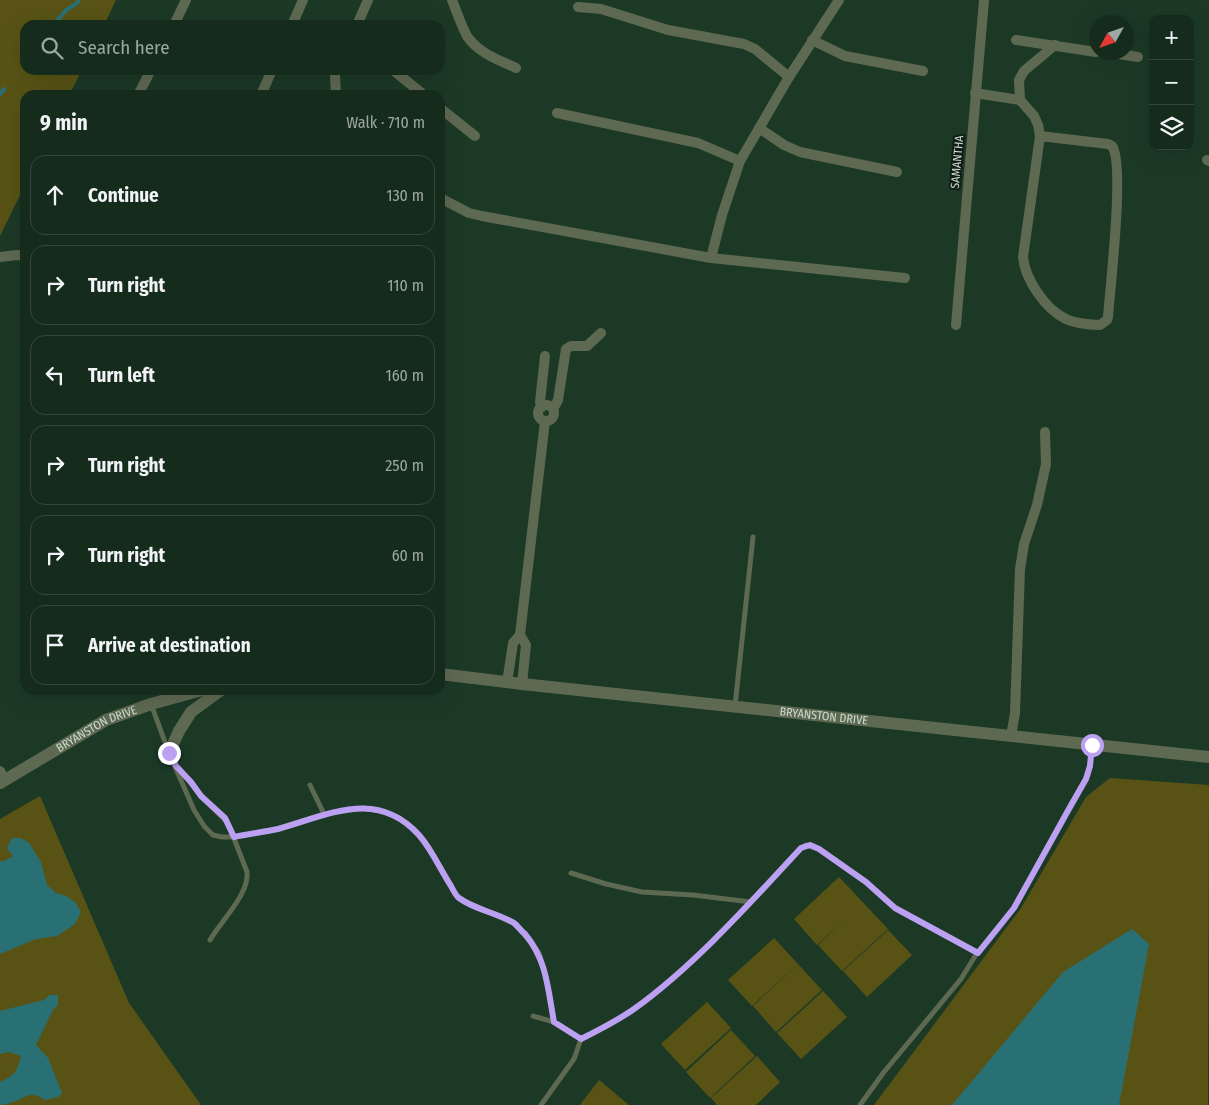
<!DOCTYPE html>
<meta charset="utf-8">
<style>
body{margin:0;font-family:"Fira Sans Condensed",sans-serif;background:#223729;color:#f1f3f6}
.controls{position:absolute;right:15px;top:15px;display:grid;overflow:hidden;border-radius:10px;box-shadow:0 5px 20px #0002}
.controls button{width:45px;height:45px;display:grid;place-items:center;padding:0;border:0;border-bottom:1px solid #34473b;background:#152b1c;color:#f1f3f6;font:25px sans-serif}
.compass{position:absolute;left:1089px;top:15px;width:45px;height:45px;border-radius:50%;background:#152b1c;box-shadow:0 5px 20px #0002;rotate:230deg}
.stop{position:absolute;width:15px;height:15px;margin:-11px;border:4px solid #bca0f2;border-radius:50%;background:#fff}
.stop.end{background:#bca0f2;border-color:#fff;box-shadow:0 1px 5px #0008}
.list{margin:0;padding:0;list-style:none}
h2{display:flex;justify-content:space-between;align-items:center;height:65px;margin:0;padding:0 20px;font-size:21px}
h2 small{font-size:16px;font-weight:400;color:#9da7a3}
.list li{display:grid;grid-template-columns:32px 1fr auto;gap:15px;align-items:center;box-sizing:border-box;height:80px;margin:0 10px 10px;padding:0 10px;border:1px solid #34473b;border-radius:15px}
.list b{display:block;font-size:19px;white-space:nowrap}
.list em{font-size:16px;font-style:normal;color:#9da7a3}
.icon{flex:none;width:28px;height:28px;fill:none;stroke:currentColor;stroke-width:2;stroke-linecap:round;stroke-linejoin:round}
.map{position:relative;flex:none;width:1209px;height:1105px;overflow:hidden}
.search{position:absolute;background:#152b1c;box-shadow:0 5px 20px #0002;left:20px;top:20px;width:425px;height:55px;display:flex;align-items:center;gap:12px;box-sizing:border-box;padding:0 18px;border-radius:15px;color:#9da7a3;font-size:19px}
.panel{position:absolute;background:#152b1c;box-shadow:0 5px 20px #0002;left:20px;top:90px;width:425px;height:605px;border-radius:15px}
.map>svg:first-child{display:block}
.green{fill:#585315}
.water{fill:#297075}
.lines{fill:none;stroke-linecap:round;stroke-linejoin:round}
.stream{stroke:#297075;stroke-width:4}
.service{stroke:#5e6952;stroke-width:5}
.minor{stroke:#5e6952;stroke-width:10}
.tertiary{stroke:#5e6952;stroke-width:12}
.route{stroke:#bca0f2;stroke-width:6}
.labels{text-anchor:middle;stroke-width:4;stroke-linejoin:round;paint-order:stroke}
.street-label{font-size:12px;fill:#c9dacd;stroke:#111d14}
</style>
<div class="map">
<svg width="1209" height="1105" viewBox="0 0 1209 1105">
<rect width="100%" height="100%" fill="#1c3926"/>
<g class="green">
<path d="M0,0H116L104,25H25V70H82L69,95H25V185L0,236Z"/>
<path d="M1110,778L1209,785L1208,1105H874L1021,908L1086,797Z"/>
<path d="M40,796L129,1003L201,1105H0V819Z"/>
<path d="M839,877L888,929L842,971L818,945L845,919L817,945L794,919Z"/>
<path d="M888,930L912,955L867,997L843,971Z"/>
<path d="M774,938L798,964L752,1006L728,980Z"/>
<path d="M798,964L822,990L776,1032L753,1006Z"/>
<path d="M823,991L847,1017L801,1059L777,1033Z"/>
<path d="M707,1002L731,1028L685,1070L661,1044Z"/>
<path d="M731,1030L755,1056L710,1098L686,1072Z"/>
<path d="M757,1056L780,1082L756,1105H717L711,1098Z"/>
<path d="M599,1080L629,1105H580Z"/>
</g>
<g class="water">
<path d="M12,838H21L29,843L41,862L47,885L56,893L66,896L75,902L81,912L75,924L57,936L36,939L0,954V861H4L13,856L7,848Z"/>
<path d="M1132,929L1149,944L1119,1105H952L1063,972Z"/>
<path d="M50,995H58V1005L53,1010L36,1045L48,1058L62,1093L58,1097L45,1100C30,1090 27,1097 13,1102C9,1104 4,1104 0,1105V1082C15,1075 17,1072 21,1056L9,1052L0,1054V1011L44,1000Z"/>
</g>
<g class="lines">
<g class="stream">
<path d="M57,21L66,10L76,4L79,0"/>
<path d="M0,94L4,89"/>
</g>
<g class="service">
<path d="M151,704L169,753L194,810L204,826L213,835L222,837H234L277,829L324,814L363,808L386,812L398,817L410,826L428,846L458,898L515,924L533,945L539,953L545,974L554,1022"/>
<path d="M735,706L753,537"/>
<path d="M178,768L201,796L228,823L247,872C250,893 221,921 210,940"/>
<path d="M310,785L324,814"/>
<path d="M571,873L606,884L642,892L693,895L751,902"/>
<path d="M533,1016L554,1022L581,1039"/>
<path d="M541,1105L574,1059L581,1039C599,1030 617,1021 634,1009C694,966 750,903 801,848L806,845L819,849L866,882L895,908L977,953"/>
<path d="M860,1105L884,1072L961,979L977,953L1014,908L1086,779L1090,766L1092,745"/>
</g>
<g class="minor">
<path d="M452,0C457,12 461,25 467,36C478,53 499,60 516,68"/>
<path d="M578,7L601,9L668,30L744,44L755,49L789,77"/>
<path d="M174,25L186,0"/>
<path d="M292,25L303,0"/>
<path d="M357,25L368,0"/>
<path d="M812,40L845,56L923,71"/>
<path d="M1016,40L1096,52"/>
<path d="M1106,52L1138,57"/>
<path d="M393,70L424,95"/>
<path d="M975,93L1020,100"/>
<path d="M138,95L151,70"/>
<path d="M261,95L272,70"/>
<path d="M336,95L335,75L337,70"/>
<path d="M440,108L475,136"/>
<path d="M557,113L698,143L740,161"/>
<path d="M759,128L784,145L800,152L897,172"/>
<path d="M1040,136L1108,144L1112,146C1125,164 1110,288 1108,317L1107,320L1100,325C1091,325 1074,323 1066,319C1045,309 1025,279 1023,257L1040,136L1038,125L1034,116L1020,100L1019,80L1024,71L1055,45"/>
<path d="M1207,160L1209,161"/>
<path d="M440,198L469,213L482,216L711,258L905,278"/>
<path d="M0,257L17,255L25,256"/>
<path d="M711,258L722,215L740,161L789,77L839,0"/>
<path d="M956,325L984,0"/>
<circle cx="546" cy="413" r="8"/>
<path d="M542,407L540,402L545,356"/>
<path d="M553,409L558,400L566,349L571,346H587L601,333"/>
<path d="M507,683L513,643L520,635"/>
<path d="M522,684L526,645L520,635L545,421"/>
<path d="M1011,736L1015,713L1020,569L1024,544L1037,505L1046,464L1045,432"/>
<path d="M0,771L5,780"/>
</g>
<g class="tertiary">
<path id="s1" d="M440,674L522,684L1209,757"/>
<path d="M169,753L179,731L191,712L221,690"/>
<path id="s2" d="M0,783L106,720L151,704L202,690"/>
</g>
</g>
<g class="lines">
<path class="route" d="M169,753L176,766L191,782L201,796L225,818L234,837C248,834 264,832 278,829C329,815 376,788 419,835C432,850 440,869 451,886C453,890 456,896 459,898C475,910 498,913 514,923C518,926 521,931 525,934C547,960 548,990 554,1022L581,1039C599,1030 617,1021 634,1009C694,966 750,903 801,848L810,845L819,849L866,882L895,908L978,953L1014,908L1070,807L1086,779L1090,766L1092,745"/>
</g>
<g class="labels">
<g class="street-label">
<text transform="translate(957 162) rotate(-85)" y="4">SAMANTHA</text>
<text dy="4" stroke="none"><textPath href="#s1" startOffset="386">BRYANSTON DRIVE</textPath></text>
<text dy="4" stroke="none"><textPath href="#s2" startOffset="111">BRYANSTON DRIVE</textPath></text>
</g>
</g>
</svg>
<div class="controls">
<button>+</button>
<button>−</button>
<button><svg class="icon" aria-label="layers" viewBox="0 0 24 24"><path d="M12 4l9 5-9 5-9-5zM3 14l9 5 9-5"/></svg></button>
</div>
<svg class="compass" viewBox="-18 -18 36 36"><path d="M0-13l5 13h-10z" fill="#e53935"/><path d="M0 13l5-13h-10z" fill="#9da7a3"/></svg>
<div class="stop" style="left:1092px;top:745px"></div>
<div class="stop end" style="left:169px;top:753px"></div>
<div class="search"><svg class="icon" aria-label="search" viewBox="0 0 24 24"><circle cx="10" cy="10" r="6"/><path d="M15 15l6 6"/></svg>Search here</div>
<section class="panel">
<h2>9 min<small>Walk · 710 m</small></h2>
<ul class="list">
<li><svg class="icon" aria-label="ahead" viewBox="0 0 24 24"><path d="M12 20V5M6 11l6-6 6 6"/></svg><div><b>Continue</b></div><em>130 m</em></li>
<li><svg class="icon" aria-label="right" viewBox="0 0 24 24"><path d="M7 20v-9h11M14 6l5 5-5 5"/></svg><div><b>Turn right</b></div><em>110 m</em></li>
<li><svg class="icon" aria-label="left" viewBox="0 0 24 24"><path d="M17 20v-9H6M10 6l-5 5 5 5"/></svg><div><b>Turn left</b></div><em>160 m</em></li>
<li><svg class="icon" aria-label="right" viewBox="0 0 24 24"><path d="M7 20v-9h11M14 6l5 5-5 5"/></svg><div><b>Turn right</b></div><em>250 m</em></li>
<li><svg class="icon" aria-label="right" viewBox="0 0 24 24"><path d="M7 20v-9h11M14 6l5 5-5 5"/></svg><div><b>Turn right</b></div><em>60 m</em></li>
<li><svg class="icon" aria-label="arrive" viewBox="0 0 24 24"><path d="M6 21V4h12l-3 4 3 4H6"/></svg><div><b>Arrive at destination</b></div></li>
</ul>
</section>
</div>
